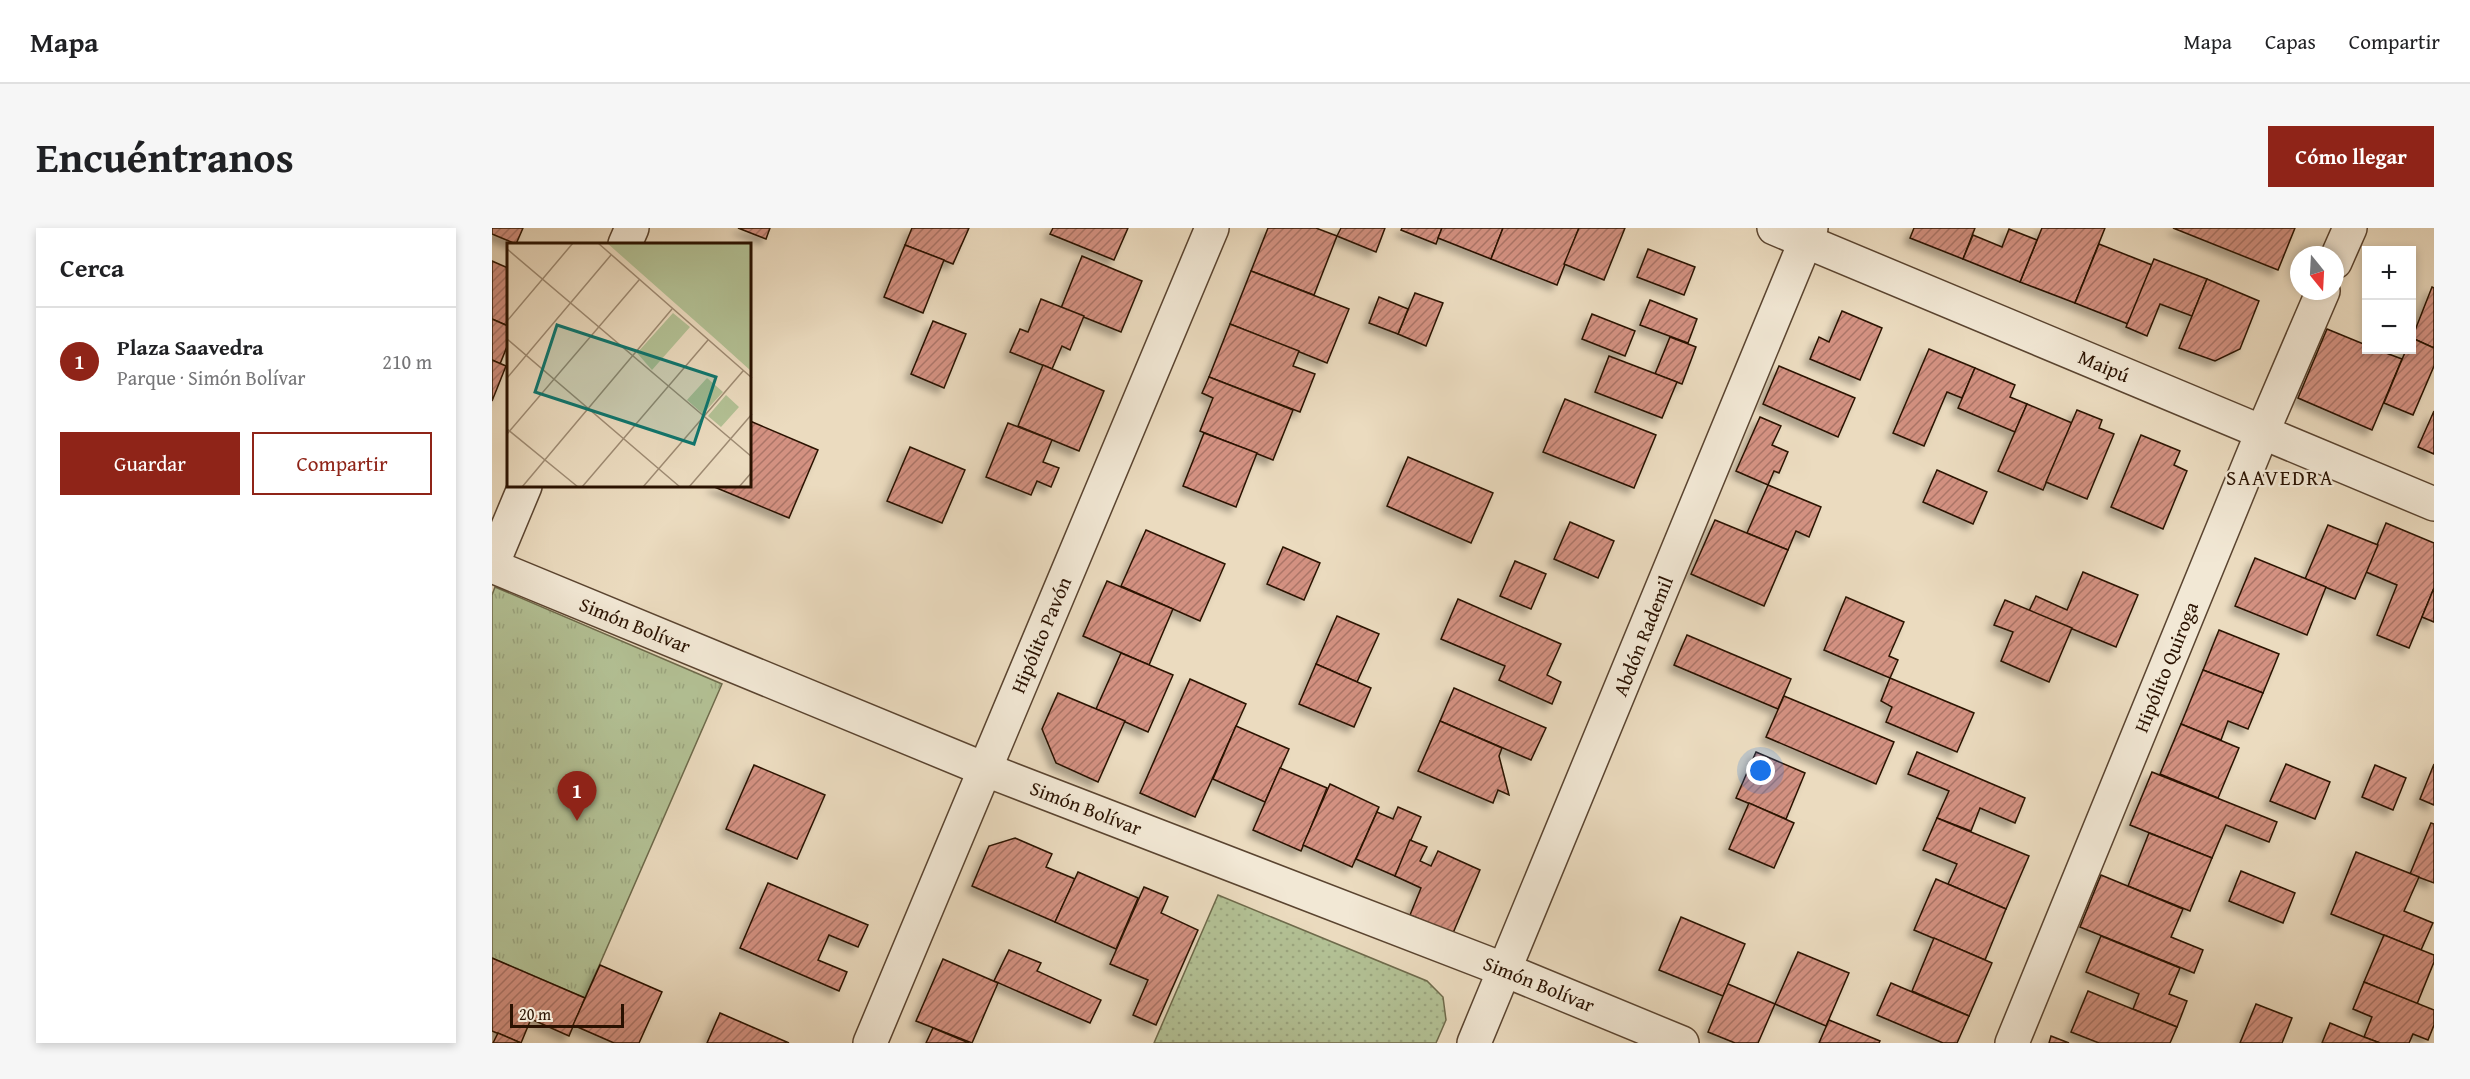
<!DOCTYPE html>
<html lang="es">
<meta charset="utf-8">
<style>
body{margin:0;font-family:"Gentium Book Plus",serif;background:#f6f6f6;color:#202124}
.controls{position:absolute;right:18px;top:18px;display:grid;overflow:hidden;border-radius:0px;box-shadow:0 3px 9px #0003}
.controls button{width:54px;height:54px;display:grid;place-items:center;padding:0;border:0;border-bottom:2px solid #e0e0e0;background:#fff;color:#202124;font:30px sans-serif}
.compass{position:absolute;left:1798px;top:18px;width:54px;height:54px;border-radius:50%;background:#fff;box-shadow:0 3px 9px #0003;rotate:162deg}
.scale{position:absolute;left:18px;bottom:15px;width:114px;box-sizing:border-box;padding-left:6px;border:3px solid #2a1201;border-top:0;font-size:16px;line-height:21px;white-space:nowrap;color:#2a1201;-webkit-text-stroke:4px #f2e8d5;paint-order:stroke}
.you{position:absolute;left:1269px;top:543px;width:21px;height:21px;margin:-15px;border:4px solid #fff;border-radius:50%;background:#1a73e8;box-shadow:0 0 0 9px #1a73e833}
.badge{display:grid;place-items:center;width:39px;height:39px;border-radius:50%;background:#8f2418;color:#fff;font-size:20px;font-weight:700}
.pin{position:absolute;translate:-50% -50px;filter:drop-shadow(0 2px 3px #0008)}
.pin::after{content:'';position:absolute;top:32px;width:21px;height:18px;background:inherit;clip-path:polygon(0 0,100% 0,50% 100%)}
.list{margin:0;padding:0;list-style:none}
h2{display:flex;justify-content:space-between;align-items:center;height:78px;margin:0;padding:0 24px;font-size:26px}
h2 small{font-size:20px;font-weight:400;color:#757577}
.list li{display:grid;grid-template-columns:39px 1fr auto;gap:18px;align-items:center;box-sizing:border-box;height:108px;padding:0 24px;border-top:2px solid #e0e0e0}
.list b{display:block;font-size:22px;white-space:nowrap}
.list p{margin:0;font-size:20px;white-space:nowrap;color:#757577}
.list em{font-size:20px;font-style:normal;color:#757577}
.actions{display:flex;gap:12px;padding:18px 24px}
.actions a{flex:1;padding:14px 0;border:2px solid #8f2418;border-radius:0px;text-align:center;font-size:21px;color:#8f2418}
.actions .main{background:#8f2418;color:#fff}
.map{position:relative;flex:none;width:1942px;height:815px;overflow:hidden;border-radius:0px}
header{display:flex;align-items:center;gap:36px;box-sizing:border-box;height:84px;padding:0 30px;background:#fff;border-bottom:2px solid #e0e0e0}
header strong{font-size:28px}
nav{display:flex;gap:33px;margin-inline-start:auto;font-size:21px}
.intro{display:flex;align-items:center;justify-content:space-between;box-sizing:border-box;height:144px;padding:0 36px}
h1{margin:0;font-size:42px}
.button{padding:15px 27px;border-radius:0px;background:#8f2418;color:#fff;font-size:21px;font-weight:700}
main{display:flex;gap:36px;padding:0 36px}
aside{flex:1;background:#fff;border-radius:0px;box-shadow:0 3px 9px #0003}
.map>svg:first-child{display:block}
.grass{fill:url(#grass-dots);stroke:#6e6a4b;stroke-width:1.5}
.park{fill:url(#park-tufts);stroke:#6e6a4b;stroke-width:1.5}
.building{fill:url(#building-hatch);stroke:#2a1201;stroke-width:1.5;filter:url(#shadow)}
.lines{fill:none;stroke-linecap:round;stroke-linejoin:round}
.minor-casing{stroke:#5a4430;stroke-width:36}
.minor{stroke:#f2e8d5;stroke-width:33}
.labels{text-anchor:middle;stroke-width:4.5;stroke-linejoin:round;paint-order:stroke}
.street-label{font-size:20px;fill:#2a1201;stroke:#f2e8d5}
.neighbourhood-label{font-size:21px;letter-spacing:1.5px;fill:#2a1201;stroke:#f2e8d5}
.inset-road{fill:none;stroke:#9e8b73;stroke-width:1.5}
.view{fill:#0f766e;fill-opacity:0.15;stroke:#0f766e;stroke-width:3}
.inset-edge{fill:none;stroke:#2a1201;stroke-width:3}
</style>
<header>
<strong>Mapa</strong>
<nav><a>Mapa</a><a>Capas</a><a>Compartir</a></nav>
</header>
<div class="intro"><h1>Encuéntranos</h1><a class="button">Cómo llegar</a></div>
<main>
<aside>
<h2>Cerca<small></small></h2>
<ul class="list">
<li><span class="badge">1</span><div><b>Plaza Saavedra</b><p>Parque · Simón Bolívar</p></div><em>210 m</em></li>
</ul>
<div class="actions"><a class="main">Guardar</a><a>Compartir</a></div>
</aside>
<div class="map">
<svg width="1942" height="815" viewBox="0 0 1942 815">
<defs>
<pattern id="grass-dots" width="8" height="8" patternUnits="userSpaceOnUse" patternTransform="scale(1.5)"><rect width="8" height="8" fill="#b3c195"/><path d="M2 2h.1M6 6h.1" fill="none" stroke="#9aa57f" stroke-width="1.8" stroke-linecap="round"/></pattern>
<pattern id="park-tufts" width="24" height="20" patternUnits="userSpaceOnUse" patternTransform="scale(1.5)"><rect width="24" height="20" fill="#b3c195"/><path d="M3 7l-1-3M5 7V3M7 7l1-3M15 17l-1-3M17 17v-4M19 17l1-3" fill="none" stroke="#9aa57f"/></pattern>
<pattern id="building-hatch" width="6" height="6" patternUnits="userSpaceOnUse" patternTransform="scale(1.5)"><rect width="6" height="6" fill="#d39181"/><path d="M-1 1l2-2M0 6l6-6M5 7l2-2" fill="none" stroke="#ab7567"/></pattern>
<filter id="shadow"><feDropShadow dx="-5.5" dy="5.5" stdDeviation="3" flood-color="#0004"/></filter>
</defs>
<rect width="100%" height="100%" fill="#ebdbbf"/>
<filter id="stains"><feTurbulence type="fractalNoise" baseFrequency=".00333" numOctaves="4"/><feColorMatrix values="0 0 0 0 .2 0 0 0 0 .09 0 0 0 0 .02 0 0 0 .5 -.17"/></filter>
<radialGradient id="worn" r=".72"><stop offset=".6" stop-color="#630" stop-opacity="0"/><stop offset="1" stop-color="#630" stop-opacity=".3"/></radialGradient>
<path class="grass" d="M726,667L935,753L951,769L954,792L944,815H662Z"/>
<path class="park" d="M3,359L230,456L93,770L0,730V367Z"/>
<g class="building">
<path d="M0,0H31L24,16L0,6Z"/>
<path d="M246,0H278L274,11Z"/>
<path d="M420,0H477L461,36L413,17Z"/>
<path d="M561,0H636L622,32L558,6Z"/>
<path d="M776,0H824L845,8L822,67L759,43Z"/>
<path d="M849,0H893L884,24L845,8Z"/>
<path d="M910,0H950L944,16L909,2Z"/>
<path d="M950,0H1011L999,31L946,10Z"/>
<path d="M1011,0H1087L1065,57L999,31Z"/>
<path d="M1087,0H1133L1112,52L1072,36Z"/>
<path d="M1422,0H1483L1471,31L1418,10Z"/>
<path d="M1550,0H1613L1583,75L1528,54Z"/>
<path d="M1681,0H1803L1786,42Z"/>
<path d="M1517,1L1545,12L1528,54L1471,31L1481,7L1510,19Z"/>
<path d="M1607,16L1660,37L1636,96L1583,75Z"/>
<path d="M413,17L452,32L431,85L392,69Z"/>
<path d="M1156,21L1203,39L1192,67L1145,49Z"/>
<path d="M590,28L650,53L629,104L569,80Z"/>
<path d="M1662,31L1715,51L1700,88L1668,76L1655,108L1634,99Z"/>
<path d="M0,33L16,40V98L0,91Z"/>
<path d="M759,43L857,81L835,135L738,96Z"/>
<path d="M1715,51L1767,73L1748,121L1723,133L1687,120Z"/>
<path d="M1940,59L1942,60V120L1920,110Z"/>
<path d="M923,65L951,75L934,118L906,106Z"/>
<path d="M887,69L916,81L906,106L877,95Z"/>
<path d="M549,71L592,88L578,122L570,118L560,141L518,124L528,101L536,104Z"/>
<path d="M1158,72L1205,91L1196,115L1148,97Z"/>
<path d="M1350,83L1390,100L1368,152L1318,131L1327,109L1337,114Z"/>
<path d="M1100,86L1143,103L1133,128L1090,111Z"/>
<path d="M0,91L16,98V116L8,136L0,132Z"/>
<path d="M441,93L474,106L452,160L419,146Z"/>
<path d="M738,96L807,123L801,138L823,146L808,184L717,149Z"/>
<path d="M1835,101L1874,117V122H1886L1910,131L1880,202L1806,170Z"/>
<path d="M1178,109L1204,119L1190,156L1163,146Z"/>
<path d="M1920,110L1942,120V138L1921,187L1892,175L1914,122H1920Z"/>
<path d="M1437,121L1483,140L1470,170L1455,164L1432,218L1401,205Z"/>
<path d="M1117,128L1185,154L1170,190L1103,164Z"/>
<path d="M0,132L14,138L0,173Z"/>
<path d="M551,137L612,163L587,223L526,198Z"/>
<path d="M1287,138L1363,170L1346,209L1271,176Z"/>
<path d="M1483,140L1523,157L1518,169L1535,176L1523,204L1466,180Z"/>
<path d="M717,149L801,182L781,232L708,203L721,170L710,165Z"/>
<path d="M1073,171L1164,207L1142,260L1051,224Z"/>
<path d="M1535,176L1580,195L1551,262L1506,243Z"/>
<path d="M1585,182L1610,192L1607,200L1622,206L1595,271L1554,254Z"/>
<path d="M1942,183V226L1926,219Z"/>
<path d="M1268,189L1289,198L1280,217L1296,224L1287,245L1282,243L1276,257L1244,243Z"/>
<path d="M258,193L326,222L297,290L220,258H258Z"/>
<path d="M516,195L560,212L551,234L567,240L559,259L545,253L539,267L494,249Z"/>
<path d="M712,205L765,225L744,279L691,258Z"/>
<path d="M1649,207L1688,223L1682,237L1695,243L1671,301L1619,279Z"/>
<path d="M418,219L473,242L450,295L395,273Z"/>
<path d="M916,229L1001,265L979,315L895,278Z"/>
<path d="M1445,242L1495,264L1481,296L1431,274Z"/>
<path d="M1276,257L1329,279L1317,309L1304,303L1296,322L1255,305Z"/>
<path d="M1223,292L1296,322L1272,378L1199,346Z"/>
<path d="M1078,294L1122,313L1106,350L1062,331Z"/>
<path d="M1894,295L1942,315V360L1917,420L1885,407L1905,357L1874,344Z"/>
<path d="M1836,297L1886,317L1863,371L1813,351Z"/>
<path d="M654,302L733,336L708,393L629,358Z"/>
<path d="M791,319L828,335L812,372L775,356Z"/>
<path d="M1763,330L1834,359L1815,407L1743,378Z"/>
<path d="M1023,333L1054,346L1039,381L1008,368Z"/>
<path d="M1591,344L1646,367L1624,419L1537,383L1544,368L1575,382Z"/>
<path d="M615,353L681,381L657,437L591,408Z"/>
<path d="M1942,360V394L1930,389Z"/>
<path d="M1354,369L1412,394L1397,428L1406,432L1398,450L1332,422Z"/>
<path d="M966,371L1069,416L1055,447L1069,454L1060,476L1007,452L1013,438L949,411Z"/>
<path d="M1513,372L1580,400L1557,454L1509,433L1521,404L1502,397Z"/>
<path d="M845,388L887,406L865,454L824,436Z"/>
<path d="M1727,402L1787,426L1771,465L1711,442Z"/>
<path d="M1195,407L1299,451L1286,481L1182,437Z"/>
<path d="M629,425L681,447L656,504L604,481Z"/>
<path d="M824,436L879,460L862,499L807,476Z"/>
<path d="M1711,442L1771,465L1756,501L1736,493L1729,512L1689,496Z"/>
<path d="M1398,450L1482,485L1465,524L1394,494L1400,479L1389,473Z"/>
<path d="M698,451L754,476L703,589L648,565Z"/>
<path d="M962,460L1054,500L1039,532L948,493Z"/>
<path d="M566,465L633,493L606,554L564,535L550,501Z"/>
<path d="M1292,468L1402,514L1384,556L1274,509Z"/>
<path d="M948,493L1010,520L1007,528L1017,567L1006,562L1001,575L926,543Z"/>
<path d="M1689,496L1747,520L1726,570L1668,546Z"/>
<path d="M744,498L797,521L773,574L721,551Z"/>
<path d="M1264,524L1313,545L1294,591L1244,570Z"/>
<path d="M1425,524L1533,570L1523,595L1488,580L1479,603L1445,590L1457,563L1416,546Z"/>
<path d="M1794,536L1838,554L1823,591L1778,573Z"/>
<path d="M1942,536V577L1928,571Z"/>
<path d="M262,537L333,567L305,631L234,601Z"/>
<path d="M1883,537L1914,550L1901,582L1870,569Z"/>
<path d="M788,540L835,560L809,623L761,602Z"/>
<path d="M1660,544L1785,594L1777,614L1734,597L1720,630L1638,597Z"/>
<path d="M838,556L887,579L860,639L811,617Z"/>
<path d="M1257,575L1302,595L1282,640L1237,621Z"/>
<path d="M906,579L929,589L903,648L864,631L885,584L901,591Z"/>
<path d="M1445,590L1537,628L1514,681L1456,656L1465,636L1431,622Z"/>
<path d="M1939,595L1942,596V655L1918,646Z"/>
<path d="M1657,605L1720,630L1698,683L1636,658Z"/>
<path d="M523,610L560,626L554,639L583,651L563,694L480,658L497,618Z"/>
<path d="M918,612L935,619L928,633L939,638L946,623L988,642L961,705L918,687L929,660L903,648Z"/>
<path d="M1864,624L1927,649L1912,683L1941,695L1929,722L1839,686Z"/>
<path d="M1749,643L1803,665L1791,695L1737,673Z"/>
<path d="M586,644L646,670L624,721L563,694Z"/>
<path d="M1609,647L1691,681L1679,709L1711,722L1702,745L1588,699Z"/>
<path d="M1444,651L1514,681L1493,732L1422,702Z"/>
<path d="M276,655L376,697L366,719L337,707L326,732L355,744L347,763L248,720Z"/>
<path d="M652,659L676,669L669,685L706,702L664,797L641,787L656,752L618,736Z"/>
<path d="M1189,689L1253,716L1231,768L1167,742Z"/>
<path d="M1892,707L1942,727V734L1925,776L1872,754Z"/>
<path d="M1609,708L1688,740L1677,766L1695,773L1685,799L1641,781L1647,766L1594,744Z"/>
<path d="M1442,710L1500,735L1477,788L1420,763Z"/>
<path d="M517,722L549,735L545,743L609,772L598,795L502,753Z"/>
<path d="M1306,724L1357,745L1334,798L1283,776Z"/>
<path d="M0,730L93,770L77,808L39,791L29,815L0,803Z"/>
<path d="M451,731L506,755L480,815L424,793Z"/>
<path d="M108,737L170,764L147,815H122L81,797Z"/>
<path d="M1872,754L1942,782V797L1936,812L1921,806L1917,815H1888L1872,809L1880,789L1861,781Z"/>
<path d="M1399,755L1477,788L1465,815H1451L1385,787Z"/>
<path d="M1236,756L1283,776L1266,815H1243L1216,804Z"/>
<path d="M1596,763L1685,799L1678,815H1607L1579,804Z"/>
<path d="M1764,776L1800,790L1790,815H1748Z"/>
<path d="M228,785L297,815H215Z"/>
<path d="M1337,792L1388,813L1387,815H1327Z"/>
<path d="M1838,795L1872,809L1888,815H1830Z"/>
<path d="M441,800L477,815H434Z"/>
<path d="M6,805L29,815H30H1Z"/>
<path d="M1559,808L1577,815H1557Z"/>
</g>
<g class="lines">
<defs>
<g id="minor">
<path d="M1282,0L1942,276"/>
<path d="M133,16L140,0"/>
<path d="M1843,34L1858,0"/>
<path d="M0,337L33,258"/>
<path d="M0,338L492,541L1013,742L1190,815"/>
<path d="M378,815L720,0"/>
<path d="M982,815L1319,0"/>
<path d="M1520,815L1770,205L1831,63"/>
</g>
</defs>
<use href="#minor" class="minor-casing"/>
<use href="#minor" class="minor"/>
</g>
<g class="labels">
<g class="street-label">
<text transform="translate(1612 138) rotate(23)" y="7">Maipú</text>
<text transform="translate(143 397) rotate(22)" y="7">Simón Bolívar</text>
<text transform="translate(549 407) rotate(-67)" y="7">Hipólito Pavón</text>
<text transform="translate(1151 408) rotate(-68)" y="7">Abdón Rademil</text>
<text transform="translate(1674 439) rotate(-68)" y="7">Hipólito Quiroga</text>
<text transform="translate(594 580) rotate(21)" y="7">Simón Bolívar</text>
<text transform="translate(1047 756) rotate(22)" y="7">Simón Bolívar</text>
</g>
<g class="neighbourhood-label">
<text x="1788" y="257">SAAVEDRA</text>
</g>
</g>
<g transform="translate(15 15)">
<rect width="244" height="244" fill="#ebdbbf"/>
<path d="M100,0H244V128L213,100ZM166,70L183,84L145,127L130,110Z" fill="#b3c195"/>
<path d="M200,135L216,149L196,171L180,157ZM219,152L232,164L214,184L201,173Z" fill="#b3c195"/>
<path class="inset-road" d="M91,0L245,135M0,6L245,214M0,78L66,0M0,96L173,244M0,135L104,12M0,186L71,244M0,191L132,37M15,244L165,66M75,244L201,97M136,244L236,128M182,244L245,171M232,244L245,229"/>
<path class="view" d="M50,82L209,134L187,201L28,149Z"/>
<rect width="244" height="244" class="inset-edge"/>
</g>
<rect width="100%" height="100%" filter="url(#stains)"/>
<rect width="100%" height="100%" fill="url(#worn)"/>
</svg>
<div class="controls">
<button>+</button>
<button>−</button>
</div>
<svg class="compass" viewBox="-18 -18 36 36"><path d="M0-13l5 13h-10z" fill="#e53935"/><path d="M0 13l5-13h-10z" fill="#757577"/></svg>
<div class="scale">20 m</div>
<div class="you"></div>
<div class="pin badge" style="left:85px;top:593px">1</div>
</div>
</main>
